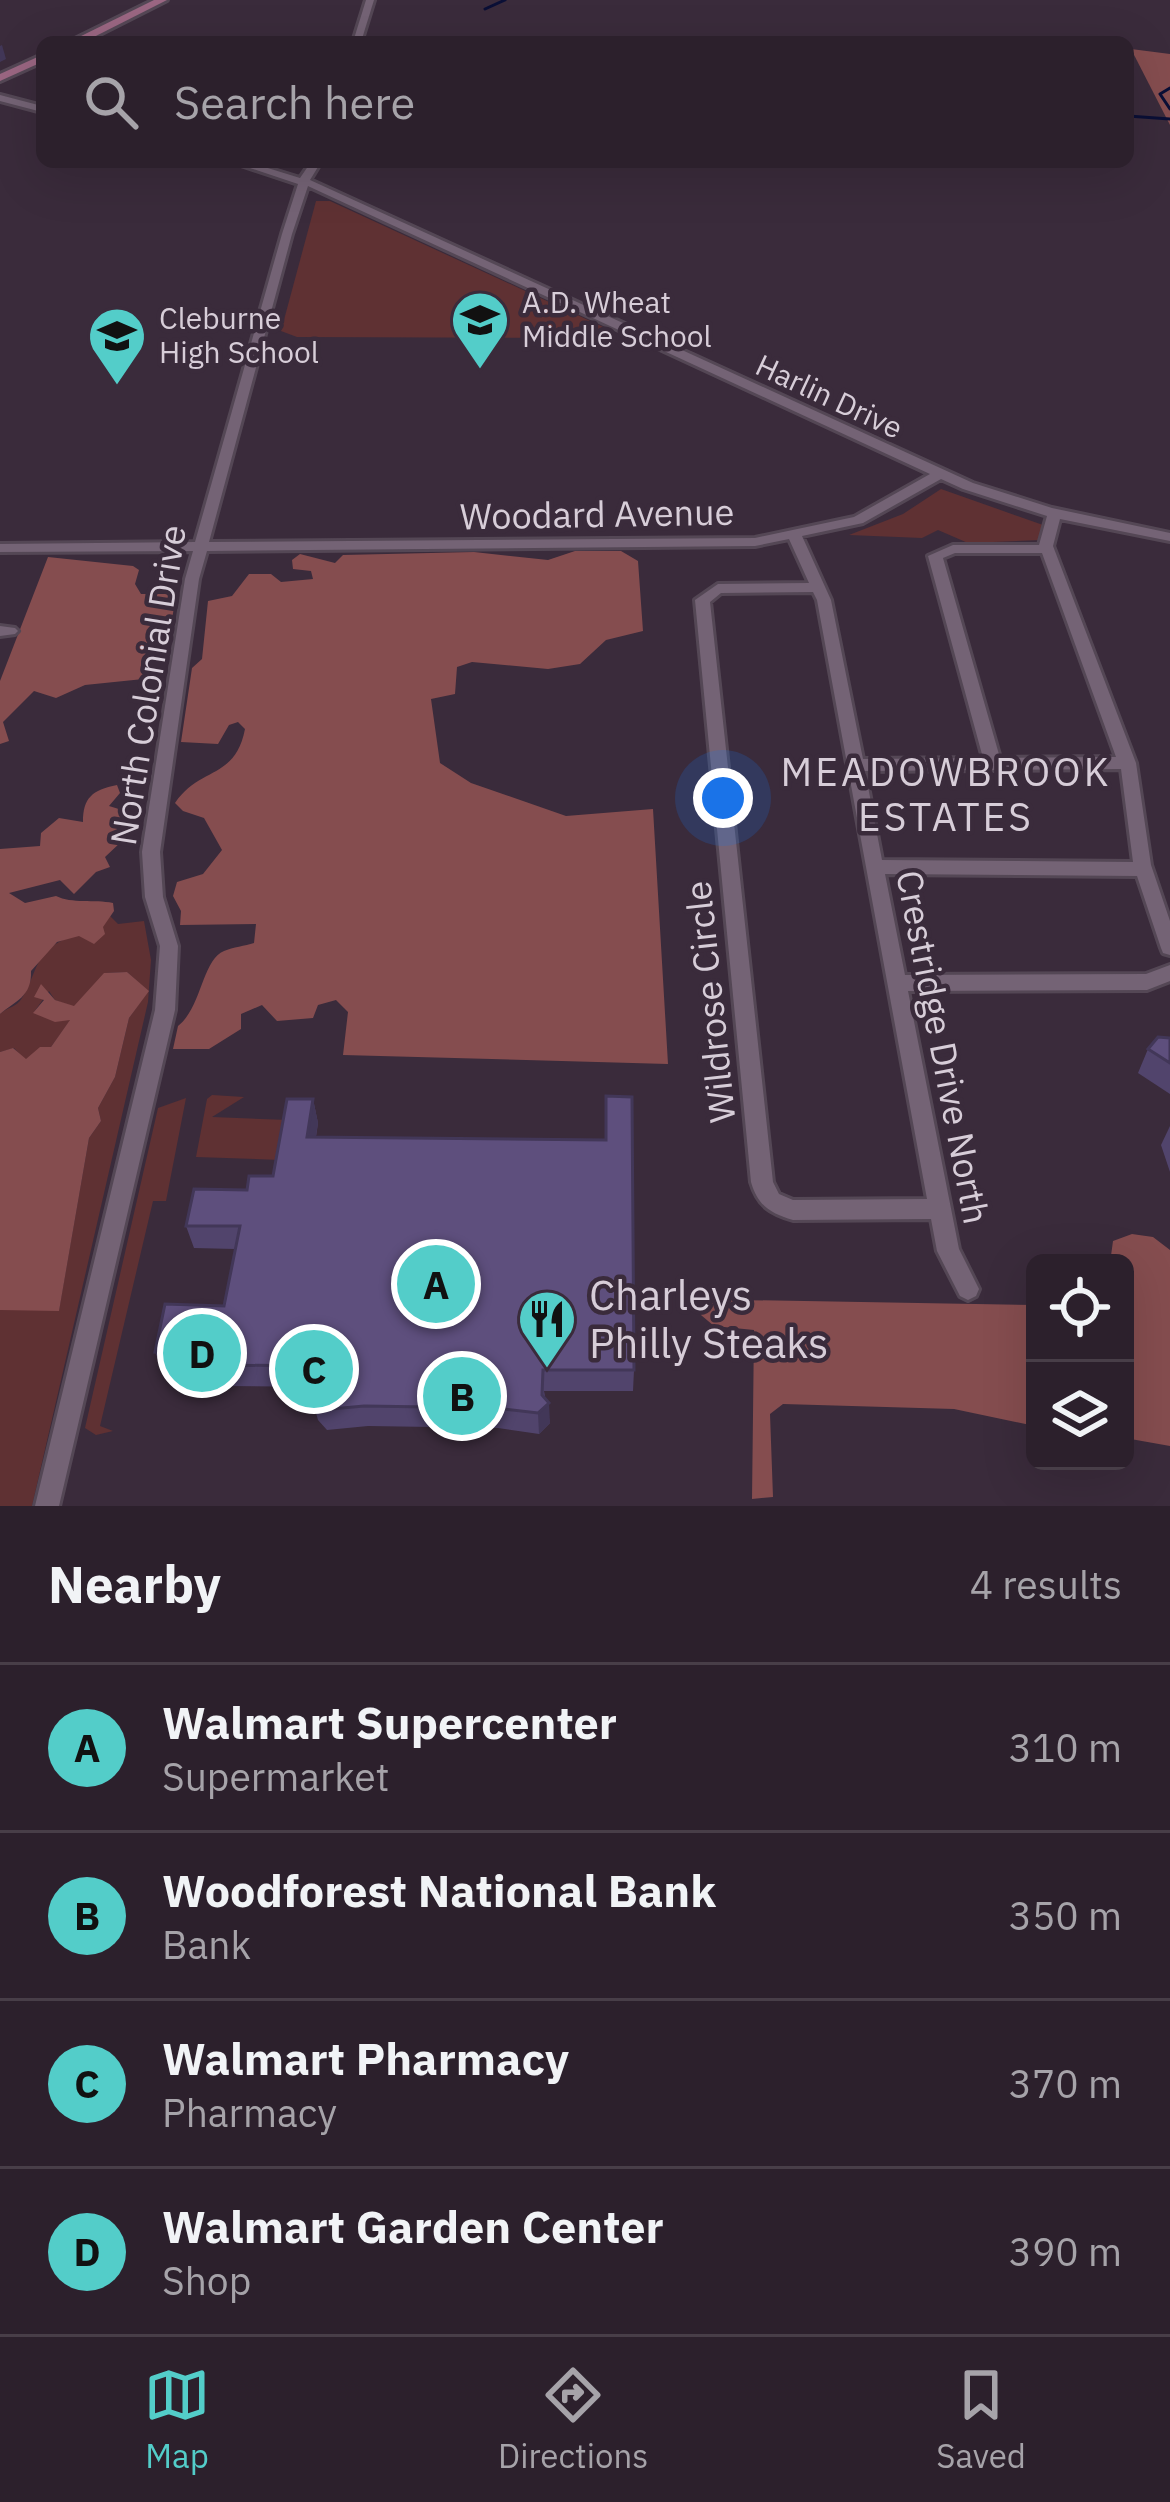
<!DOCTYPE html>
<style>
body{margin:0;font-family:"IBM Plex Sans",sans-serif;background:#342834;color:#f1f3f6}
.controls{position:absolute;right:36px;bottom:36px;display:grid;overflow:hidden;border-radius:18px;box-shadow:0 12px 48px #0002}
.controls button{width:108px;height:108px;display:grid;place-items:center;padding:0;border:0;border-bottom:3px solid #483e48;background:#2c202c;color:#f1f3f6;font:60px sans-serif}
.you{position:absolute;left:723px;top:798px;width:42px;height:42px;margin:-30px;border:9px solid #fff;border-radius:50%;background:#1a73e8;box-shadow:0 0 0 18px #1a73e833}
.badge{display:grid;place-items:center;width:78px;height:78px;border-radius:50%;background:#53cdc9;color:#111;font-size:39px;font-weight:700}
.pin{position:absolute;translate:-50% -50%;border:6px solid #fff;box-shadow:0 3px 12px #0006}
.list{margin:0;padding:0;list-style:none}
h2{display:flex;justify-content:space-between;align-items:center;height:156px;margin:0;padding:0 48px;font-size:51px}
h2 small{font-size:39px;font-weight:400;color:#a6a3a9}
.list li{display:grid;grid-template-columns:78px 1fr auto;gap:36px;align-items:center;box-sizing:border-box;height:168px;padding:0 48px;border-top:3px solid #483e48}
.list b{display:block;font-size:45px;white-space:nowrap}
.list p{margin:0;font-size:39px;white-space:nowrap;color:#a6a3a9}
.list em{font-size:39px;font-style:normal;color:#a6a3a9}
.icon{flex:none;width:66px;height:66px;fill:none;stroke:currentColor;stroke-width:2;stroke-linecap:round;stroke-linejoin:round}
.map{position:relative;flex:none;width:1170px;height:1506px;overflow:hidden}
.search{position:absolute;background:#2c202c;box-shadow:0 12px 48px #0002;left:36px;right:36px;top:36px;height:132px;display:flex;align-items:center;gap:30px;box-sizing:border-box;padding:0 42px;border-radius:18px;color:#a6a3a9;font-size:45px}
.sheet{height:828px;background:#2c202c}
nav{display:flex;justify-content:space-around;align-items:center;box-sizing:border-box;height:168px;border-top:3px solid #483e48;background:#2c202c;font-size:33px;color:#a6a3a9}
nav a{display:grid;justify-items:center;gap:6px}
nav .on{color:#53cdc9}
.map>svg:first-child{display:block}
.green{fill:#5f3133}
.forest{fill:#854d4f}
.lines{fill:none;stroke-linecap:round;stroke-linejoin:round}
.stream{stroke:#0a0f36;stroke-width:3}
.minor-casing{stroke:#544755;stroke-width:6}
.major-casing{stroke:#544755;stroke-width:6}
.minor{fill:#746375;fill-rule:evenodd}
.major{fill:#9a6682;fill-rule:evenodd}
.wall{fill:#51446c}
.shaded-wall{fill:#423758}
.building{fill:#5e4f7d;stroke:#423758;stroke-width:3}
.labels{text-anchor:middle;stroke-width:9;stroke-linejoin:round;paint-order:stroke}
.far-poi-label{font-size:30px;fill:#d7cdd8;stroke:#3a2b3b;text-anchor:start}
.far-street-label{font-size:30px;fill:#d7cdd8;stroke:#3a2b3b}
.street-label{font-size:36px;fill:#d7cdd8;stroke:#3a2b3b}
.neighbourhood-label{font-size:39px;letter-spacing:3px;fill:#d7cdd8;stroke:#3a2b3b}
.near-poi-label{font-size:42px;fill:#d7cdd8;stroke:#3a2b3b;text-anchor:start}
</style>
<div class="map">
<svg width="1170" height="1506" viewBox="0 0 1170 1506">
<rect width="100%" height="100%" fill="#3a2b3b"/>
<g class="green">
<path d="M316,201H330L614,332L604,338L297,337L281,331Z"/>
<path d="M941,489L1043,525L1040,540L968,543L938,530L922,538L849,535L903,514Z"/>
<path d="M110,916L118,924L144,921L151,960L148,1002L32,1506H0V1310H59L89,1138L101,1121L98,1108L115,1077L129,1018L148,991L127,972L105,973L74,1007L55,1000L49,991L34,1012L72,1018L51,1047L25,1060L14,1048L0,1052V1014C9,1006 16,1008 22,998C35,978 35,954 59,942C78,932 97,935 110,916Z"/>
<path d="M212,1095L244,1097L212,1117L288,1120L281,1160L196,1157L207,1099Z"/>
<path d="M186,1098L166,1201H153L100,1426L113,1431L96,1435L85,1428L158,1108Z"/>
</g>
<g class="forest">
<path d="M1131,49L1170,54V125Z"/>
<path d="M575,551H621L638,561L643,631L606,640L580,664L548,669L472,662L457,667L455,694L431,699L440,763L471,783L566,816L653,809L668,1064L343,1055L348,1012L336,1000L318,1005L313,1018L277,1021L262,1005L241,1014V1029L209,1049H173L178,1026C202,1007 202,960 224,951C233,947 245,946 254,943L256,924L180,925L181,911L173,896L177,882L203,874L222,850L204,818L183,811L175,803C200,766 235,780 245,729L238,722L229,725L218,744L181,742L192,668L202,659L208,601L232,596L249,574H271L281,582L313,579L311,571L293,569L292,560L300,554L335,563L343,555L474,552L548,560Z"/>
<path d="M48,557L133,566L139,570L135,584L141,594H176L163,677L85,685L56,698L34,691L3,722L9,741L0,744V681Z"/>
<path d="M117,785L120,793L109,806L135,814L138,826L105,857L110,867L96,872L74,894L60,880L9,893L25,903L56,896C72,904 94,899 113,903L114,911L103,927L105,934L94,944L79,936L57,942L31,971C32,997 15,1001 0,1014V849L40,846L41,833L59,818L83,822C83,798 92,790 117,785Z"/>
<path d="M127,972L149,991L129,1018L115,1077L98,1108L101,1121L89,1138L59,1311L0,1310V1052L13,1048L26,1059L40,1047H51L70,1020L55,1022L33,1013L44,1000L34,997L41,984L55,1000L74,1006L104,973Z"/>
<path d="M1132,1234L1153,1237L1170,1250V1446L1125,1438V1263H1110L1113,1241Z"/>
<path d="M682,1299L1035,1305V1426L954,1409L783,1404L770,1414L773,1497L752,1499L754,1330L714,1326Z"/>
</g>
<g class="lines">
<g class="stream">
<path d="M485,9L505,0"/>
<path d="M1170,88L1160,94L1170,109"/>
<path d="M1128,116L1170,119"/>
</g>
<defs>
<g id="minor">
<path d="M366,0H374L361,42H353Z"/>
<path d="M0,95L42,106V112L0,101Z"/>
<path d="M232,162H248L300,178L311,162H321L310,180L973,483L1052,508L1170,533V541L1060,519L1053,546L1136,763L1151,865L1170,921V955L1163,953L1161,948L1137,876L885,874L905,975L1146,974L1170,965V981L1147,990L908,991L959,1249L979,1289L976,1296L968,1300L960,1296L937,1251L931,1219L793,1220C770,1213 758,1206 751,1182L695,600L718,584L809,583L789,539L755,546L207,551L199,579L160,852L163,897L178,946L175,1010L59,1506H35L155,1010L160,946L145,897L142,852L185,579L193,551L0,552V544L195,542L282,234L298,184ZM308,186L310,187L930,474L854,517L755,538L209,542L292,234ZM941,479L963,489L1047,516L1039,545H953L928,556L983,758L863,759L831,600L802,536L863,523ZM955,553H1042L1116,757L1000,758L943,558ZM813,592L817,600L927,1199L793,1200L779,1194L773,1182L710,602L721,593ZM1121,769L1133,862L882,860L865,771Z"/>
<path d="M0,626L15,628L18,631L15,634L0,636Z"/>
</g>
<g id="major">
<path d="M154,0H167L84,42H69Z"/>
<path d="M42,55V62L0,81V74Z"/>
</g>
</defs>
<use href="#minor" class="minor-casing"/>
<use href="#major" class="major-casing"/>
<use href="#minor" class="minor"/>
<use href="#major" class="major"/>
</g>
<g class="wall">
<path d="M1170,1038V1094L1138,1073L1148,1049Z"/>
<path d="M313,1099L318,1123L316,1137L634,1370L633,1391H544L550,1423L539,1434L498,1428L368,1426L327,1430L318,1420L312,1399L321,1391V1387L221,1386L217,1375L164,1374L155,1352L224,1306L235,1249L194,1248L186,1226L247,1190L273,1176Z"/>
<path d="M1170,1126V1172L1161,1145Z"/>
</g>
<g class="shaded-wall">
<path d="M2,45L6,59L0,62V46Z"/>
<path d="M313,1099L318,1123L312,1160L307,1137Z"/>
<path d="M543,1370V1408L549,1403L550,1423L539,1434L538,1413Z"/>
</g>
<g class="building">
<path d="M1158,1037L1170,1038V1063L1148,1049Z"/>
<path d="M606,1096L632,1097L634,1370H543L542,1395L549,1403L538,1413L496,1408L364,1406L321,1410L312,1399L321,1391L324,1366L213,1365L215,1354L155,1352L165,1304L224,1306L240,1226H186L194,1189L247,1190L249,1176H273L287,1099H313L307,1137L606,1140Z"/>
</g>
<defs>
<symbol id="school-pin" viewBox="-11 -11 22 30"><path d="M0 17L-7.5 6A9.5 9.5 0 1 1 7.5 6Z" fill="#53cdc9" stroke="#3a2b3b"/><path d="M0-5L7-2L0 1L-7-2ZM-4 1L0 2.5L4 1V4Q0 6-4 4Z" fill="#111"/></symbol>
<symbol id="restaurant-pin" viewBox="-11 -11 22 30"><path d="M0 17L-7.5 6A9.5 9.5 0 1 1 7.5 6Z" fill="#53cdc9" stroke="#3a2b3b"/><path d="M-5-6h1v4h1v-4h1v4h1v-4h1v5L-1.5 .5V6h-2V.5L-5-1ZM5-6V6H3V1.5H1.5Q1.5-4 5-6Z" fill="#111"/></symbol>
</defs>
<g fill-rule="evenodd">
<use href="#school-pin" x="447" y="287" width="66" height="90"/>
<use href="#school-pin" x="84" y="303" width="66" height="90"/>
<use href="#restaurant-pin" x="514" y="1286" width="66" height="90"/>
</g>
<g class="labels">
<g class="far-poi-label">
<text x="522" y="313">A.D. Wheat<tspan x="522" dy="34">Middle School</tspan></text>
<text x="159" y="329">Cleburne<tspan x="159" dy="34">High School</tspan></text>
</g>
<g class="far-street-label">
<text transform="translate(829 397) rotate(25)" y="10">Harlin Drive</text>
</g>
<g class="street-label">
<text transform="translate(597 514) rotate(-1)" y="13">Woodard Avenue</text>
<text transform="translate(148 685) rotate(-81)" y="13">North Colonial Drive</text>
<text transform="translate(710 1002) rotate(-96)" y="13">Wildrose Circle</text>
<text transform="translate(943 1047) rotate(79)" y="13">Crestridge Drive North</text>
</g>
<g class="neighbourhood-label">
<text x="946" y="786">MEADOWBROOK<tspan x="946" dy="45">ESTATES</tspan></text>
</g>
<g class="near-poi-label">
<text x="589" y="1310">Charleys<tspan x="589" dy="48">Philly Steaks</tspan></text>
</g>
</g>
</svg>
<div class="controls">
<button><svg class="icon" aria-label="locate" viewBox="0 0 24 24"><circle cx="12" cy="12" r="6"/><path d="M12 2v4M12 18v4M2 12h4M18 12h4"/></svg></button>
<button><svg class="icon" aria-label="layers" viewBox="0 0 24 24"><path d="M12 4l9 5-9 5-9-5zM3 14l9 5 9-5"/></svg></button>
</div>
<div class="you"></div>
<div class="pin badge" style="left:436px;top:1284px">A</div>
<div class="pin badge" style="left:462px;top:1396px">B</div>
<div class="pin badge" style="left:314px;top:1369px">C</div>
<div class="pin badge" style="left:202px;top:1353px">D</div>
<div class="search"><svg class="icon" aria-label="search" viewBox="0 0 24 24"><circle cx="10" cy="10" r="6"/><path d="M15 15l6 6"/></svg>Search here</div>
</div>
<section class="sheet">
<h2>Nearby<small>4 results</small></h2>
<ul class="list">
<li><span class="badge">A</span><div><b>Walmart Supercenter</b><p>Supermarket</p></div><em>310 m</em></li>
<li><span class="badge">B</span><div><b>Woodforest National Bank</b><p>Bank</p></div><em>350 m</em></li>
<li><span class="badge">C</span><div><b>Walmart Pharmacy</b><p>Pharmacy</p></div><em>370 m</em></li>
<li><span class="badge">D</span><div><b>Walmart Garden Center</b><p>Shop</p></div><em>390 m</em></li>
</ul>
</section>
<nav>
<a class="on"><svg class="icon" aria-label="map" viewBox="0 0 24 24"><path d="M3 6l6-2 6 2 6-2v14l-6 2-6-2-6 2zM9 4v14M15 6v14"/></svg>Map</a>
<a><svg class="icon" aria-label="directions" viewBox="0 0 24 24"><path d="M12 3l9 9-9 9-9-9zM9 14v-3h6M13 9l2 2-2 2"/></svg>Directions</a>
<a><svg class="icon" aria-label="saved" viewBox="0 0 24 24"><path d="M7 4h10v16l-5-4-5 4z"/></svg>Saved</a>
</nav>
